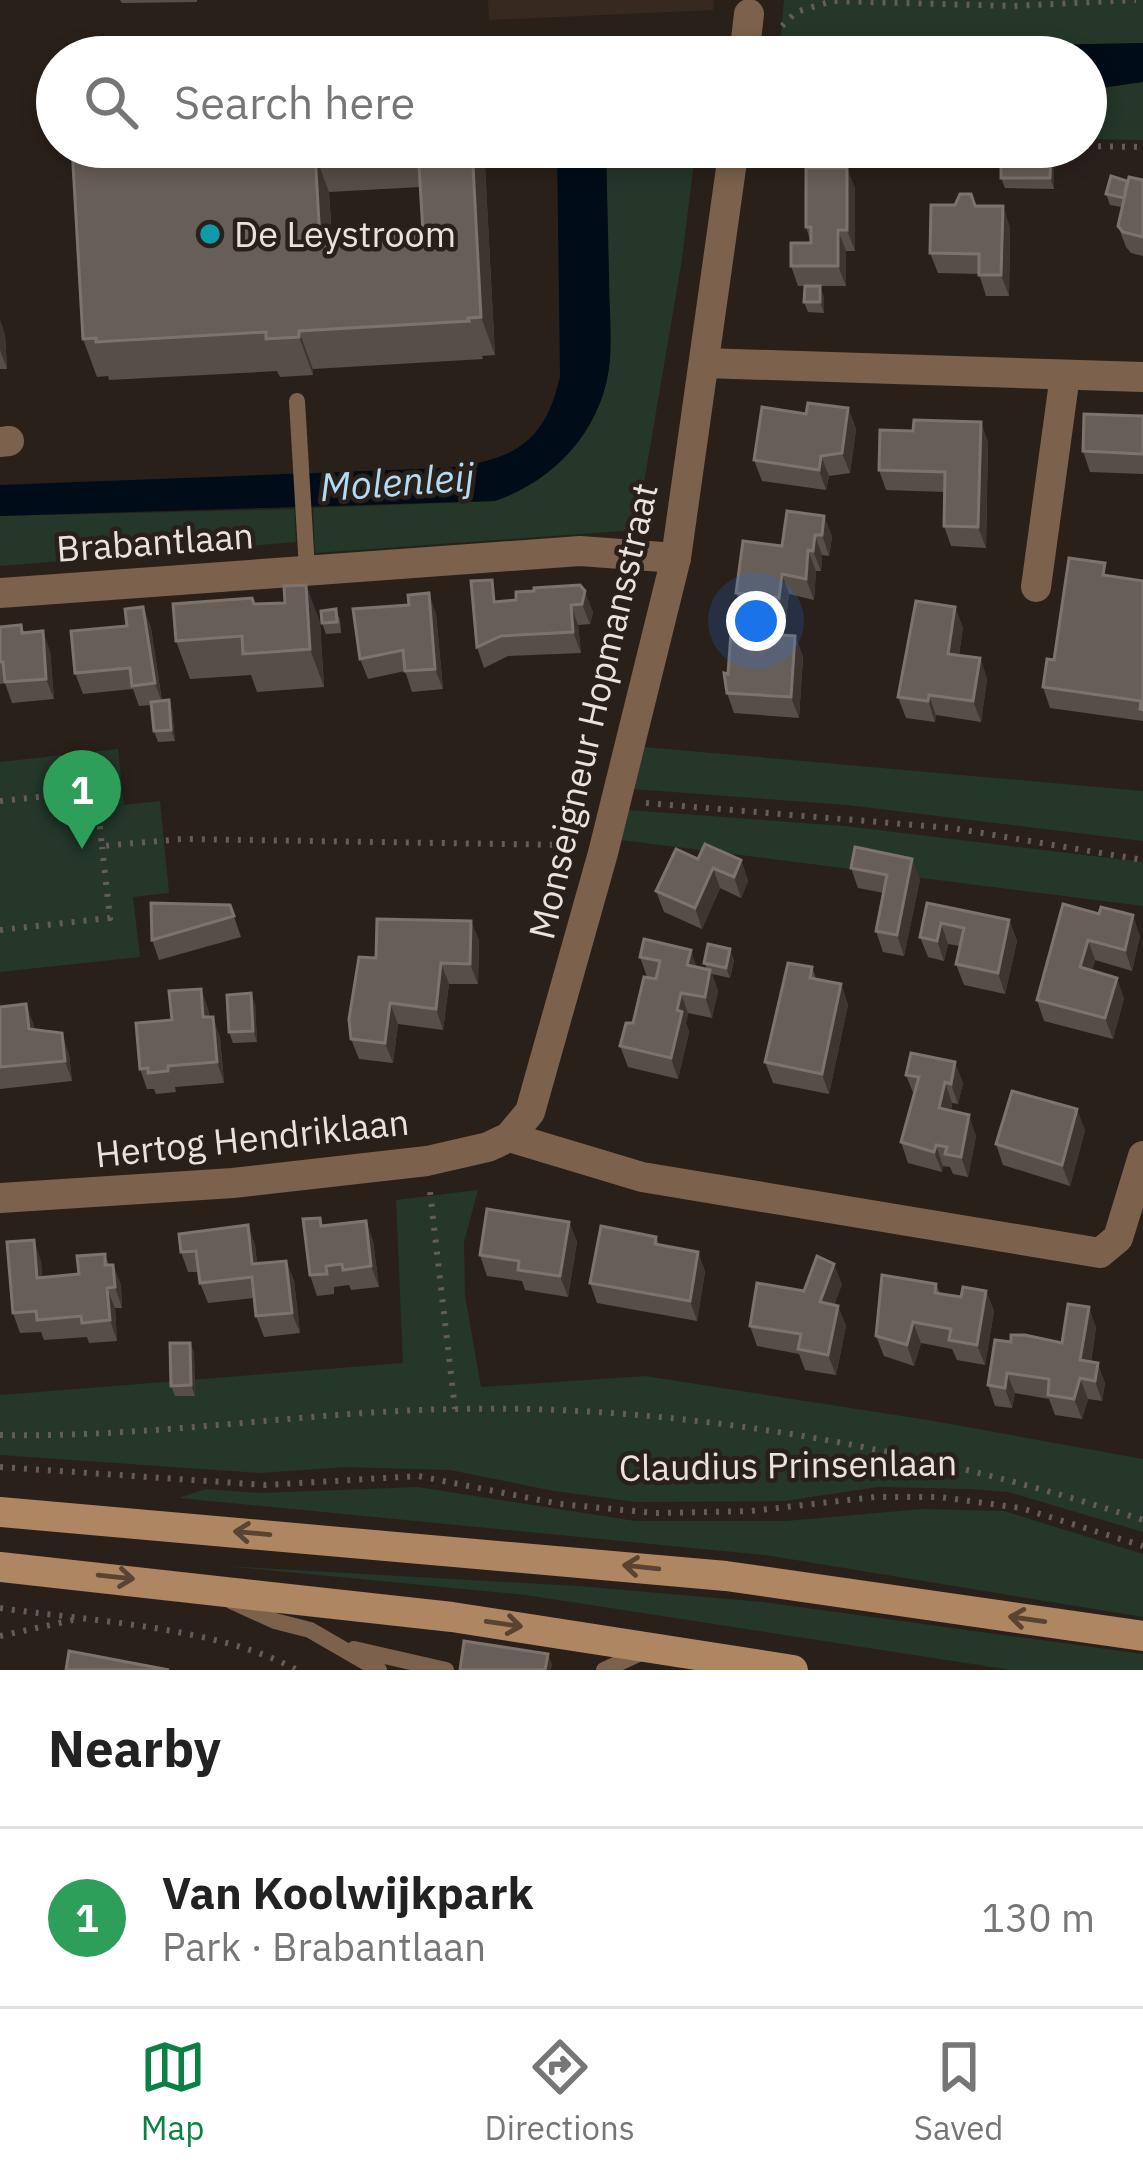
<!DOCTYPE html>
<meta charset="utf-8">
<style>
body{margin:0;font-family:"IBM Plex Sans",sans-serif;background:#f6f6f6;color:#222}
.you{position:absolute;left:756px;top:621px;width:42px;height:42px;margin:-30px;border:9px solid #fff;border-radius:50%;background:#1a73e8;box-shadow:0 0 0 18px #1a73e833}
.badge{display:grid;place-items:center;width:78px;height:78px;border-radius:50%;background:#0b8043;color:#fff;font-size:39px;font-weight:700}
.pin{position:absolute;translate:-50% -99px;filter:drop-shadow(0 3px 6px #0008)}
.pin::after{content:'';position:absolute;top:63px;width:42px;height:36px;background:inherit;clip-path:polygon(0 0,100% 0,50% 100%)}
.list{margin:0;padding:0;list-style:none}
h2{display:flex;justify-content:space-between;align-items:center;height:156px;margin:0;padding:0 48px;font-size:51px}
h2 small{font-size:39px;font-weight:400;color:#767676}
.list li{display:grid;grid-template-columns:78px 1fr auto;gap:36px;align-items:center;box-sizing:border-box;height:180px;padding:0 48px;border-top:3px solid #e0e0e0}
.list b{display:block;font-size:45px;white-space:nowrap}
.list p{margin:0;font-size:39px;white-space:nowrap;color:#767676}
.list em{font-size:39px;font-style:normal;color:#767676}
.icon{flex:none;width:66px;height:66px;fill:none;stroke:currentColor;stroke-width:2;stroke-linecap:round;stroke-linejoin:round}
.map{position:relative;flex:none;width:1143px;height:1670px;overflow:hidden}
.search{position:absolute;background:#fff;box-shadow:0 6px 18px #0003;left:36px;right:36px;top:36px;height:132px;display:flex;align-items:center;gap:30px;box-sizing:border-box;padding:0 42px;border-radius:66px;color:#767676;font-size:45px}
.sheet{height:336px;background:#fff}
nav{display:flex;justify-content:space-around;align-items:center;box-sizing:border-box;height:168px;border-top:3px solid #e0e0e0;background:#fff;font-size:33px;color:#767676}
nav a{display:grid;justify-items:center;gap:6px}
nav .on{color:#0b8043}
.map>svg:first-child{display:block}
.built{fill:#382920}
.green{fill:#243729}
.water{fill:#000c17}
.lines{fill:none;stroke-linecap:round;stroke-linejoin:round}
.path{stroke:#655c57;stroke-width:6;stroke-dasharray:3 9;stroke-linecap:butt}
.lane{stroke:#7c624c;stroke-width:16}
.street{stroke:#7c624c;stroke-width:30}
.secondary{stroke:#af8662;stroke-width:30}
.wall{fill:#584e48;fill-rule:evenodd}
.shaded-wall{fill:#3f352f}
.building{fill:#685e58;stroke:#7c736d;stroke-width:3;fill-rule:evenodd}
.oneway{stroke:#594433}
.culture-dot{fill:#0f9aa8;stroke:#2a201a;stroke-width:4.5}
.labels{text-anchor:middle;stroke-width:9;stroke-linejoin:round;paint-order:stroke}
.poi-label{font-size:36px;fill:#e9e2de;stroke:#2a201a;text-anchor:start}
.street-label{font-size:36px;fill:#e9e2de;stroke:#2a201a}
.water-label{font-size:39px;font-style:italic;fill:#b1dcf8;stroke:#2a201a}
</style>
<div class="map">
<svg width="1143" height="1670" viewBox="0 0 1143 1670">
<rect width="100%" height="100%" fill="#2a201a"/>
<path class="built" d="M488,0H714L713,10L489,20Z"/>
<g class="green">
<path d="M784,0H1143V43L994,46L816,36L806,50L794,49L792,57H779Z"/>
<path d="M1143,82V140L1086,139V90Z"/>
<path d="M606,147H696L681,265L636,530L315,553L313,508L495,501L605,386L610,361Z"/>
<path d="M294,509L296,542L0,566V516Z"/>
<path d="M644,747L1143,791V841L847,805L633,789Z"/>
<path d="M118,749L124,805L160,801L169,893L133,897L140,957L0,972V762Z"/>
<path d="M628,810L845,826L1143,862V906L621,840Z"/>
<path d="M478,1190L464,1242L465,1295L481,1387L645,1376L934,1421L1143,1459V1532L1008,1492L969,1489L878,1487L785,1501L636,1502L554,1491L450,1470L345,1467L260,1473L0,1455V1395L403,1363L396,1200Z"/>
<path d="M418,1487L635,1521H786L922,1509L1004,1511L1143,1554V1617L765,1555L179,1498L206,1489L260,1493Z"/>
<path d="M225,1566L578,1586L763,1602L1143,1654V1670H1011L526,1595Z"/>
</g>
<g class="water">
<path d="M815,36L994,46L1143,43V82L1086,90V57H792L793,49L805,50L807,40Z"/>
<path d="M557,147H606C607,190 608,233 609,276C609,304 612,332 610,359C605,426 557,480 495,501L0,516V485L443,468C510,461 545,446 560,376Z"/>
</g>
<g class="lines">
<g class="path">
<path d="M782,26L796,12L832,1L1013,6L1136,0"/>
<path d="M1086,146L1143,147"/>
<path d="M0,801L96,791L102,846L182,839L570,845"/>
<path d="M646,803L952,828L1143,860"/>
<path d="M0,930L110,918L102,847"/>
<path d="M430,1192L455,1409"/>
<path d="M0,1435C152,1438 302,1412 454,1409C686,1404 923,1449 1143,1520"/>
<path d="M0,1467L266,1485L418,1476L560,1504L655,1513L751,1511L875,1497H940L1021,1508L1143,1546"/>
<path d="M0,1608C89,1621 219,1627 297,1670"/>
<path d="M0,1636L73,1620"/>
</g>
<g class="lane">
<path d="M297,401L307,569"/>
<path d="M231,1601L275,1621L310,1630L379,1670"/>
<path d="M354,1649L446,1670"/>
<path d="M604,1670L647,1650"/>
</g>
<g class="street">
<path d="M744,57L749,14"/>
<path d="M705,363L1143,377"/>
<path d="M0,442L9,441"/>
<path d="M1036,587L1065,375"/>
<path d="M0,593L580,551L676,558"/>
<path d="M509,1137L642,1177L1100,1253L1118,1238L1143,1156"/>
<path d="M0,1198L233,1183L427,1161L488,1147L509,1137L530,1112L603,853L676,558L734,147"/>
</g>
<g class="secondary">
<path d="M0,1512L726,1576L1143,1636"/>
<path d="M0,1567L452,1617L793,1670"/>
</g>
</g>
<g class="wall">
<path d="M120,0H197V2L122,3Z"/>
<path d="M72,147H484L495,355L482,356L483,359L313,369V375L280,377L277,371L109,380L108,376L97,377L83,339ZM420,187L423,233L332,239L329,192Z"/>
<path d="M1051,156L1054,167V189L1005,188L1001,178Z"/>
<path d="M1143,180V256L1131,253L1126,247L1118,226L1122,207L1110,205L1106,194L1127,181Z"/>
<path d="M855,188V251H846V286H818L824,297V313L808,312L804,302L805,286H798L791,266L811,243L806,227Z"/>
<path d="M975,206L1010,227L1009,296H986L979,274L938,273L930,253Z"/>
<path d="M0,320L5,335L7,369H0Z"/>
<path d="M848,408L856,429L850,473L829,476L826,490L762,481L754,460L806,414Z"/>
<path d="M1143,416V474L1090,472L1083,451Z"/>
<path d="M981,422L988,443L986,548L951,546L944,526L945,492L886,490L879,470L913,431Z"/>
<path d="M824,516L832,537L829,556L822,555L821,571H816L814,600L789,594L786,619L744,613L736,593L782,546Z"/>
<path d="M1110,576L1143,581V721L1050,708L1043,687L1054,660Z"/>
<path d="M306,585L320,623L324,687L257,692L251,675L190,679L176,641L254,604L285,603Z"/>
<path d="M580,585L593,612L590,624L578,625L581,653L508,656L484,668L477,647L499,602L516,600L534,591Z"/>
<path d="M143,607L151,628L162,701L172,710L175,741L158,742L154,731L151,705L139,706L133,689L83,694L75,673L127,626Z"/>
<path d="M336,609L340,620L341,633L326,634L322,623Z"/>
<path d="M436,614L443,689L412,692L405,671L368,679L360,659Z"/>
<path d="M21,625L24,632L50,651L54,699L12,703L5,683L0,684V627Z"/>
<path d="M963,627L959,655L980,658L987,679L981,722L936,715L935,722L906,718L898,697Z"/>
<path d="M795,636L803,657L799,718L734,713L727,693L728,674Z"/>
<path d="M698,859L741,860L748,881L741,898L720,888L702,929L664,912L656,891Z"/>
<path d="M851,868L920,879L904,956L883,952L876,931L884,893L858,888Z"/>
<path d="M927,903L1009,920L1017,941L1005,994L964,985L956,964L960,946L948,944L944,961L928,957L920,937Z"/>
<path d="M230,905L241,937L159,960L152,940Z"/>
<path d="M1099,914L1140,936L1132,971L1095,960L1092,971L1124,998L1113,1039L1044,1021L1037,1000Z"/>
<path d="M471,921L479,941L478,984H449L443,1030L398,1024L393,1063L359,1059L351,1039L376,958Z"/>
<path d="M640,957L707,969L704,963L734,960L730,978L712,974L718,991L712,1018L688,1013L686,1023L689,1032L678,1079L628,1067L620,1046L633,1023L647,977Z"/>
<path d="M812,967L816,979L841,984L848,1005L829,1094L773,1083L765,1062Z"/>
<path d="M201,989L208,1009L209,1017L220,1037L224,1083L175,1087L176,1092L156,1094L154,1089H147L140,1069Z"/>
<path d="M26,1004L34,1030L69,1054L72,1081L0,1089V1007Z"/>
<path d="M255,1004L257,1042L233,1043L229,1032Z"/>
<path d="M906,1075L963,1083L958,1104L952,1103L951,1111L976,1136L968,1177L953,1174L950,1167L943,1166L942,1172L908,1163L901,1142L914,1095Z"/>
<path d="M1085,1130L1070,1186L1003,1165L996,1144Z"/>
<path d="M366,1221L373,1241L379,1287L351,1290L349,1285L334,1287V1294L317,1296L310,1275L323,1226Z"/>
<path d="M569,1222L577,1242L568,1297L525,1290L522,1281L487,1276L480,1255Z"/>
<path d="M248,1225L255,1245L257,1264L286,1261L294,1281L300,1333L264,1337L256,1316L254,1298L208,1303L200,1283L199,1272H188L181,1252Z"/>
<path d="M656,1237L659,1244L698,1252L705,1272L697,1321L597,1303L590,1283Z"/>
<path d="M105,1254L109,1265H113L121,1285L122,1308H115L117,1341L89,1343L87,1337L44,1340L41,1332L20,1333L13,1313L41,1261L42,1277L79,1274Z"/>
<path d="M842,1284L834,1305L838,1306L846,1326L836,1375L805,1370L799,1354L757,1346L750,1326L804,1291Z"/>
<path d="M936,1284L940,1293L961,1297L986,1291L994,1311L985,1365L957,1360L952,1349L921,1343L914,1366L884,1356L876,1336Z"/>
<path d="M1096,1327L1091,1362L1105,1383L1102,1401L1088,1399L1082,1419L1055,1415L1049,1399L1015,1393L1012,1408L995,1406L988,1385L1011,1342L1062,1343Z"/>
<path d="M190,1343L194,1353L195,1396H175L171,1386Z"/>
</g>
<g class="shaded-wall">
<path d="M472,147H484L495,355L481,317Z"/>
<path d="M315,154L329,192L334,277L320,239Z"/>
<path d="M1051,156L1054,167V189L1050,178Z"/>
<path d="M847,168L855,188V251L847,230Z"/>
<path d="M1003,206L1010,227L1009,296L1001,275Z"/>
<path d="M838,230L846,251V286L838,266Z"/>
<path d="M820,286L824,297V313L820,302Z"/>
<path d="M0,320L5,335L7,369L0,350Z"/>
<path d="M299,331L313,369V375L299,337Z"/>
<path d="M848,408L856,429L850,473L842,453Z"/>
<path d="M981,422L988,443L986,548L978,527Z"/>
<path d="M821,456L829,476L826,490L819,470Z"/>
<path d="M824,516L832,537L829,556L822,535Z"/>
<path d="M815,535L822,555L821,571L813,551Z"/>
<path d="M808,550L816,571L814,600L806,579Z"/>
<path d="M782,574L789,594L786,619L779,598Z"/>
<path d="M306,585L320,623L324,687L310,649Z"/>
<path d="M585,591L593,612L590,624L582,604Z"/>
<path d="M429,593L436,614L443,689L435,669Z"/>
<path d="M571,605L578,625L581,653L573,632Z"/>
<path d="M143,607L151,628L162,703L155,683Z"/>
<path d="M955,607L963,627L956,674L948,654Z"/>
<path d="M43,631L50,651L54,699L46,679Z"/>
<path d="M795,636L803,657L799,718L791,697Z"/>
<path d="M980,658L987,679L981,722L973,701Z"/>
<path d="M929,695L936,715L935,722L928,701Z"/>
<path d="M169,700L172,710L175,741L171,730Z"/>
<path d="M912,859L920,879L904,956L897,935Z"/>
<path d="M741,860L748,881L741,898L734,877Z"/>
<path d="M713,868L720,888L702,929L695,908Z"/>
<path d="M1133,915L1140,936L1132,971L1125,950Z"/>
<path d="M1009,920L1017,941L1005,994L998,973Z"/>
<path d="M471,921L479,941L478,984L470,964Z"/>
<path d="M941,923L948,944L944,961L937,941Z"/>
<path d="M1088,940L1095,960L1088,988L1080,967Z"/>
<path d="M730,949L734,960L730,978L726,968Z"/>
<path d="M691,950L698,971L687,965Z"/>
<path d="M441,963L449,984L443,1030L436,1009Z"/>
<path d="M710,970L718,991L712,1018L705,997Z"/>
<path d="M1117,978L1124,998L1113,1039L1105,1018Z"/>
<path d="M841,984L848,1005L829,1094L822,1074Z"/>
<path d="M201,989L208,1009L211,1038L203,1017Z"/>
<path d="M251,993L255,1004L257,1042L253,1031Z"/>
<path d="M681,993L688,1013L686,1023L689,1032L678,1079L671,1058Z"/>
<path d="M390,1003L398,1024L393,1063L385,1043Z"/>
<path d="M26,1004L34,1025L36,1049L29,1029Z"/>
<path d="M213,1017L220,1037L224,1083L217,1062Z"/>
<path d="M62,1033L69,1054L72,1081L65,1061Z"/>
<path d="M955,1062L963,1083L958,1104L951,1084Z"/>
<path d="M945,1082L952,1103L947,1128L939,1108Z"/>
<path d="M1077,1109L1085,1130L1070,1186L1062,1165Z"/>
<path d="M969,1115L976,1136L968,1177L961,1157Z"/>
<path d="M936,1145L943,1166L942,1172L934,1152Z"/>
<path d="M366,1221L373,1241L379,1287L371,1266Z"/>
<path d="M569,1222L577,1242L568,1297L560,1276Z"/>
<path d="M248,1225L255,1245L259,1285L252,1264Z"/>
<path d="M34,1240L41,1261L44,1298L37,1278Z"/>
<path d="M698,1252L705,1272L697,1321L690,1301Z"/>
<path d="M286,1261L294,1281L300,1333L292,1313Z"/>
<path d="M834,1264L842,1284L828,1323L820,1302Z"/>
<path d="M113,1265L121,1285L122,1308L115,1287Z"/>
<path d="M107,1288L115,1308L117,1341L110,1320Z"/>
<path d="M986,1291L994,1311L985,1365L977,1345Z"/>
<path d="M838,1306L846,1326L836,1375L828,1355Z"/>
<path d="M1089,1307L1096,1327L1088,1380L1080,1360Z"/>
<path d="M913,1322L921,1343L914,1366L907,1345Z"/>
<path d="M190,1343L194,1353L195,1396L191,1385Z"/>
<path d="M1098,1363L1105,1383L1102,1401L1095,1381Z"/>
<path d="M1007,1373L1015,1393L1012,1408L1005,1388Z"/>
<path d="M1080,1378L1088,1399L1082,1419L1074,1399Z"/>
<path d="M548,1654L552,1664L551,1670H545Z"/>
</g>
<g class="building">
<path d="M72,147H472L481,317L468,318L469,321L299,331V337L266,339V332L96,342V338L83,339ZM418,148L423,233L320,239L315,154Z"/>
<path d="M1001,156H1051L1050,178H1001Z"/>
<path d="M806,168H847V230H838V266H791V243H811V227H806Z"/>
<path d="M1111,176L1127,181L1124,198L1106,194Z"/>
<path d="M1129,177L1143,180V237L1123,232L1118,226Z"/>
<path d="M960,194H971L975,206H1003L1001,275H979V254L930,253L931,205H955Z"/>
<path d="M805,286H820V302H804Z"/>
<path d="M808,403L848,408L842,453L821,456L819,470L754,460L762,407L806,414Z"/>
<path d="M1084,414L1143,416V454L1083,451Z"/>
<path d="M914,420L981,422L978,527L944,526L945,472L879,470L880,430L913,431Z"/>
<path d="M787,511L824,516L822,535H815L813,551L808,550L806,579L782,574L779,598L736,593L743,541L782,546Z"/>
<path d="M1069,558L1105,563L1103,575L1143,581V710L1140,709L1141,701L1043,687L1047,659L1054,660Z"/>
<path d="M492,580L494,602L516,600V592L534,591V588L580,585L585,591L582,604L571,605L573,632L501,636L477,647L471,581Z"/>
<path d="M306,585L310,649L243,654L242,636L176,641L173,604L252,598L254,604L285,603L284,586Z"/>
<path d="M429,593L435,669L405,671L403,650L360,659L353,609L409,605L408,595Z"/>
<path d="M916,601L955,607L948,654L980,658L973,701L929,695L928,701L898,697Z"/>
<path d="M143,607L155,683L132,686L130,668L75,673L71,631L127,626L125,609Z"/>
<path d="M336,609L337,622L322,623L321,611Z"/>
<path d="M21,625L22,633L43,631L46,679L5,682L3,662H0V627Z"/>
<path d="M731,632L795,636L791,697L727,693L724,673L728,674Z"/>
<path d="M169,700L171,730L154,731L151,702Z"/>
<path d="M705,844L741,860L734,877L713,868L695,908L656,891L676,849L698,859Z"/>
<path d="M855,847L912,859L897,935L876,931L887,875L851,868Z"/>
<path d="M151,903L230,905L234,916L152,940Z"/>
<path d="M927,903L1009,920L998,973L956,964L964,928L941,923L937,941L920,937Z"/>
<path d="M1063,904L1099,914L1101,907L1133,915L1125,950L1088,940L1080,967L1117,978L1105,1018L1037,1000Z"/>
<path d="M377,919L471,921L470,964L441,963L436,1009L390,1003L385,1043L351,1039L349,1019L359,957L376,958Z"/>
<path d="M644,939L691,950L687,965L710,970L705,997L681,993L677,1010L682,1012L671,1058L620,1046L626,1023H633L644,977L656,979L660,961L640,957Z"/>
<path d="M708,944L730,949L726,968L704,963Z"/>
<path d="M788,963L812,967L810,978L841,984L822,1074L765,1062Z"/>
<path d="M201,989L203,1017H213L217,1062L168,1066V1071L148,1073V1068L140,1069L136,1023L172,1020L169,991Z"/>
<path d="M251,993L253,1031L229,1032L227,995Z"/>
<path d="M26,1004L29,1029L62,1033L65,1061L0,1067V1007Z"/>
<path d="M911,1053L955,1062L951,1084L945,1082L939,1108L969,1115L961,1157L945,1154L947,1147L936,1145L934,1152L901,1142L919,1077L906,1075Z"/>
<path d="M1012,1091L1077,1109L1062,1165L996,1144Z"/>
<path d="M487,1209L569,1222L560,1276L518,1270L519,1261L480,1255Z"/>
<path d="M320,1218L321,1226L366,1221L371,1266L343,1270L342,1264L326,1266L327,1274L310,1275L303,1219Z"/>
<path d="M248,1225L252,1264L286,1261L292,1313L256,1316L252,1277L200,1283L196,1251L181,1252L179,1234Z"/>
<path d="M601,1226L656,1237L655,1244L698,1252L690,1301L590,1283Z"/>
<path d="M34,1240L37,1278L79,1274L77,1256L105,1254V1265H113L115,1287L107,1288L110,1320L82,1323L81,1316L37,1320L36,1311L13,1313L7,1242Z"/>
<path d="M817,1256L834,1264L820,1302L838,1306L828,1355L798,1349L801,1334L750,1326L757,1283L804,1291Z"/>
<path d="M882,1275L936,1284L935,1293L961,1297L963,1287L986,1291L977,1345L949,1340L951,1329L913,1322L907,1345L876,1336Z"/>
<path d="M1068,1304L1089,1307L1080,1360L1098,1363L1095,1381L1080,1378L1074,1399L1048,1395L1049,1379L1007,1373L1005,1388L988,1385L995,1340L1011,1342V1335H1025L1062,1343Z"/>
<path d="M170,1343H190L191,1385L171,1386Z"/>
<path d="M464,1641L548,1654L545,1670H460Z"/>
<path d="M69,1651L169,1670H66Z"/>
</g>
<defs><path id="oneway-shaft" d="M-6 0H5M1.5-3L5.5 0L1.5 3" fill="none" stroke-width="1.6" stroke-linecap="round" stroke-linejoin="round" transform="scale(3)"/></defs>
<g class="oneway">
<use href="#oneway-shaft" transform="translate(252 1533) rotate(-175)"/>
<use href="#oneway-shaft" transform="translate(641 1567) rotate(-174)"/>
<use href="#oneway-shaft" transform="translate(116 1577) rotate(6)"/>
<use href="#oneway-shaft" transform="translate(1027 1619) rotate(-172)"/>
<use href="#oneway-shaft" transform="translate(504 1624) rotate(8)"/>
</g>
<circle class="culture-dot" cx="210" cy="234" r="12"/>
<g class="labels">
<g class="poi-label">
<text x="234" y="247">De Leystroom</text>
</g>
<g class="street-label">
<text transform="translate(155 542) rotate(-4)" y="13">Brabantlaan</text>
<text transform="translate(593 711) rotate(-77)" y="13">Monseigneur Hopmansstraat</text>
<text transform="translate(252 1138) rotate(-6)" y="13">Hertog Hendriklaan</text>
<text transform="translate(788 1465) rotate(-1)" y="13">Claudius Prinsenlaan</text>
</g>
<g class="water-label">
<text transform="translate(397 482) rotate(-4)" y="14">Molenleij</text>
</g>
</g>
</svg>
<div class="you"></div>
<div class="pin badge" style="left:82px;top:849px;background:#2e9e5b">1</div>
<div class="search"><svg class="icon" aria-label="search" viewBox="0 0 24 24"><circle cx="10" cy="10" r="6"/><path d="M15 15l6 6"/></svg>Search here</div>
</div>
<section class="sheet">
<h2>Nearby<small></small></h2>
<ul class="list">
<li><span class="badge" style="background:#2e9e5b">1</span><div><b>Van Koolwijkpark</b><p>Park · Brabantlaan</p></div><em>130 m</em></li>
</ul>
</section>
<nav>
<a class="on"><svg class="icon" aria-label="map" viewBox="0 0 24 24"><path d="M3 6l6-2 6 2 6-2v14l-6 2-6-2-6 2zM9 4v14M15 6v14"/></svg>Map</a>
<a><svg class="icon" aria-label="directions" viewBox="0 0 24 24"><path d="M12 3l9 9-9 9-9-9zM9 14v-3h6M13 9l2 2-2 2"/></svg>Directions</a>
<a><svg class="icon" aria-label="saved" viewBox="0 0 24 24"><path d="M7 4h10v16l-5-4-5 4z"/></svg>Saved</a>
</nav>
